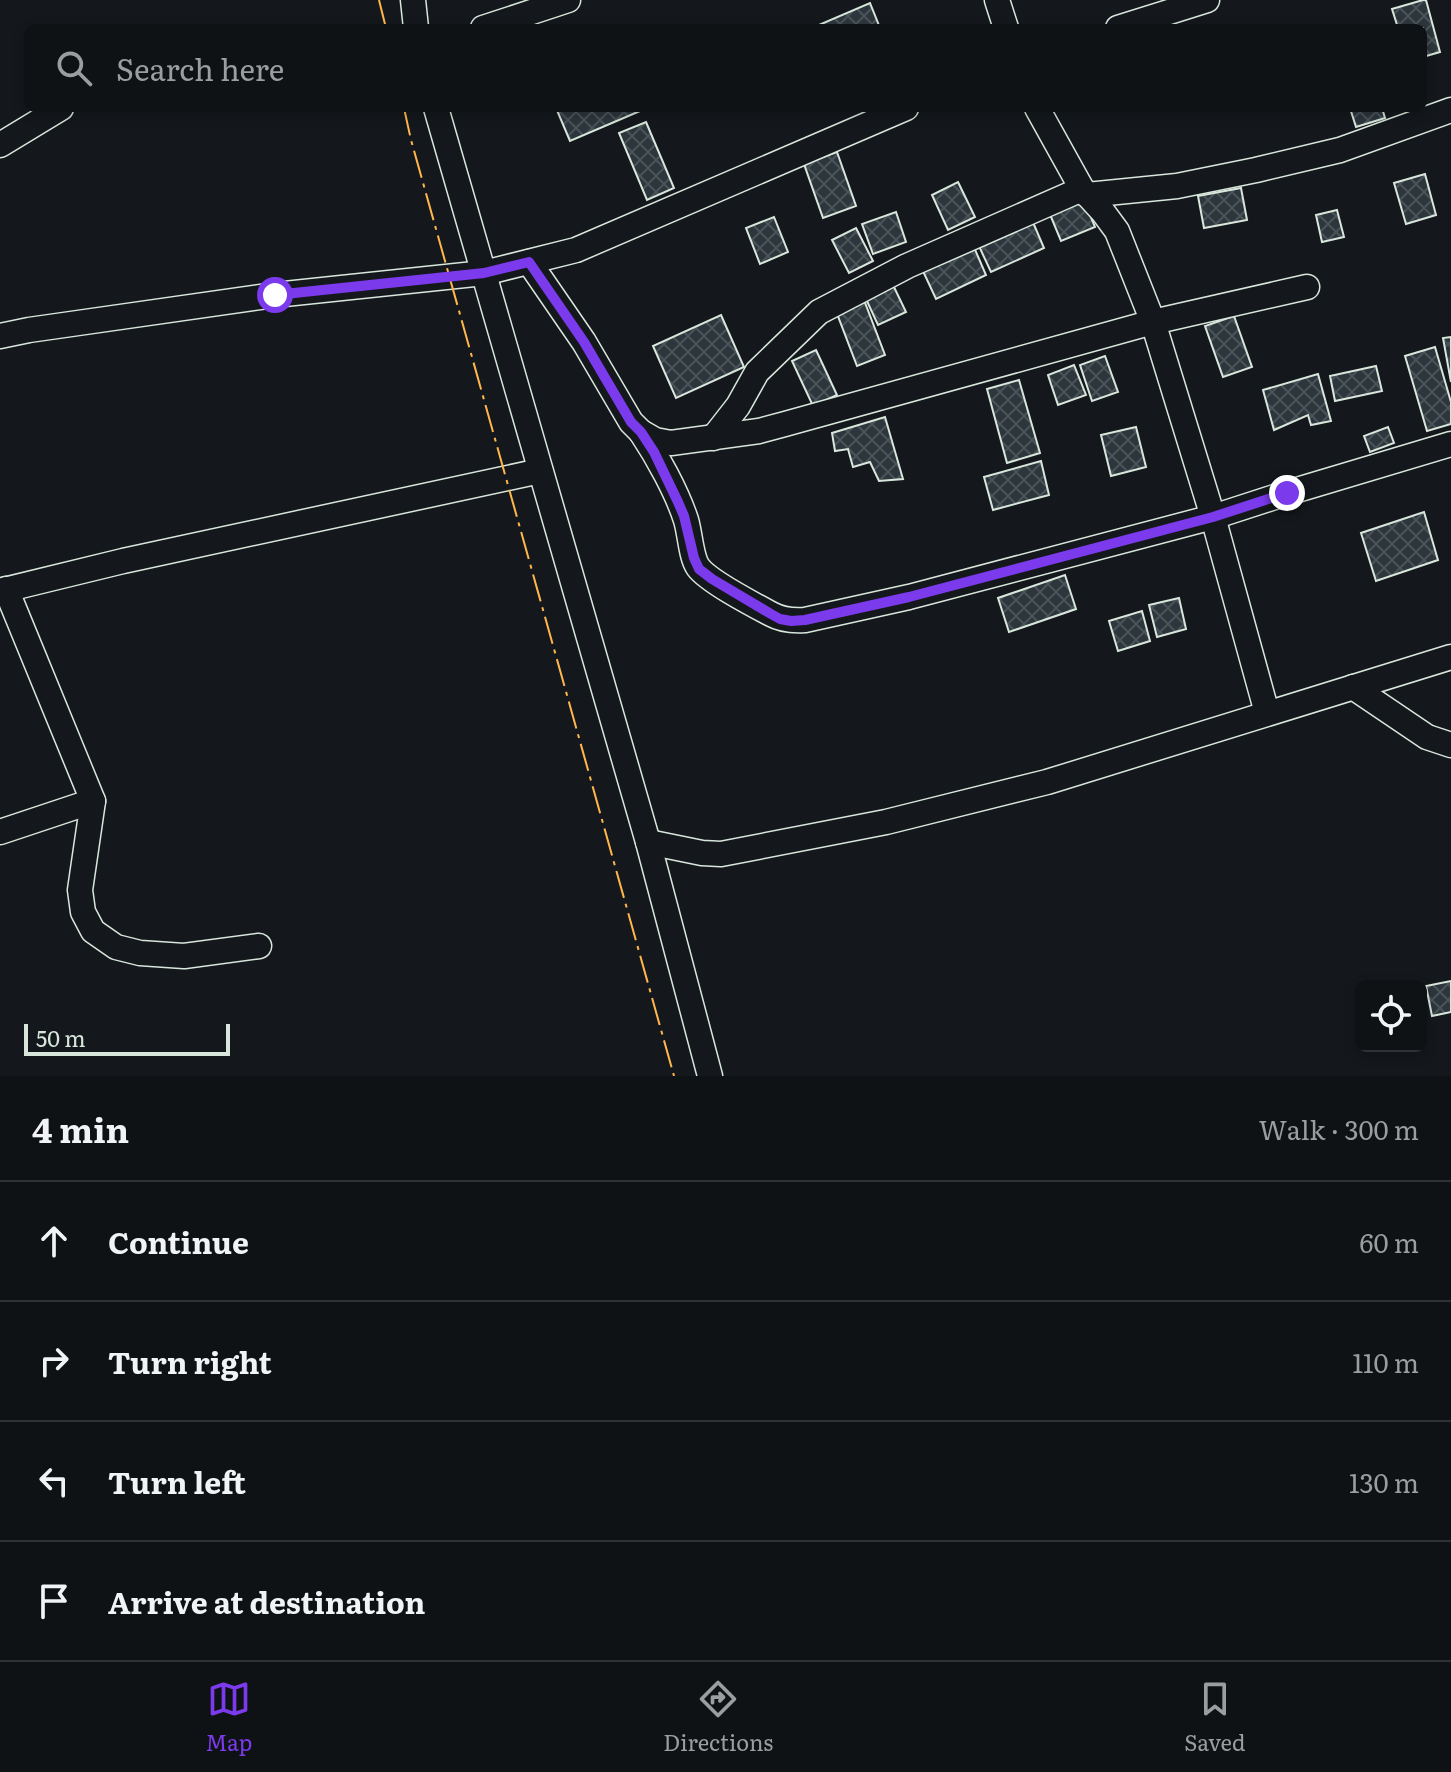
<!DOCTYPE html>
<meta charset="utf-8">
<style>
body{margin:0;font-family:Literata,serif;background:#1d2022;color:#f1f3f6}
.controls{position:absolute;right:24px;bottom:24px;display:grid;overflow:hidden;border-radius:12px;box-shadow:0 4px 12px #0003}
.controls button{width:72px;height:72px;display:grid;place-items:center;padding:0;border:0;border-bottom:2px solid #2f3234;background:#0f1215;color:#f1f3f6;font:40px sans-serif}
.scale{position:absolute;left:24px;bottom:20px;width:206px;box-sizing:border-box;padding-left:8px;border:4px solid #d8e6dc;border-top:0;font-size:22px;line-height:28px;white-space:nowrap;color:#d8e6dc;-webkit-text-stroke:6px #14181c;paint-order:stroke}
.stop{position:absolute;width:24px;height:24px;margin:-18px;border:6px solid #7c3aed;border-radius:50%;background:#fff}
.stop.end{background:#7c3aed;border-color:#fff;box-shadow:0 2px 8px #0008}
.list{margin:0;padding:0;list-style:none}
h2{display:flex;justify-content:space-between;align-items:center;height:104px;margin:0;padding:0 32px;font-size:34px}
h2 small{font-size:26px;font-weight:400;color:#9b9ea0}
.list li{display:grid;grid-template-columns:52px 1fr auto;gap:24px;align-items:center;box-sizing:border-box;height:120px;padding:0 32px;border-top:2px solid #2f3234}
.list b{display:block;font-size:30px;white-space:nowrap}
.list em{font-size:26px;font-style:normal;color:#9b9ea0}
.icon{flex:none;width:44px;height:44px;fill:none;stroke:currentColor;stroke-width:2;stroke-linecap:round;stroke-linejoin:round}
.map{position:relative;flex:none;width:1451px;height:1076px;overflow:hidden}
.search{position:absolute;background:#0f1215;box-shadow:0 4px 12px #0003;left:24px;right:24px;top:24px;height:88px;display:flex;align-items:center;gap:20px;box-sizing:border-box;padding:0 28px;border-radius:12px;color:#9b9ea0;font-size:30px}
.sheet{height:584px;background:#0f1215}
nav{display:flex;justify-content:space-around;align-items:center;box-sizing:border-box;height:112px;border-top:2px solid #2f3234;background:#0f1215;font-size:22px;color:#9b9ea0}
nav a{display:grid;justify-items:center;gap:4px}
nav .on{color:#7c3aed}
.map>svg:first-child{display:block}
.building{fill:url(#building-cross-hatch);stroke:#d8e6dc;stroke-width:2}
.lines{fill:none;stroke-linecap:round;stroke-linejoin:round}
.minor-casing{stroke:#d8e6dc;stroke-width:27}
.minor{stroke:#14181c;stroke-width:24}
.power{stroke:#ffb74d;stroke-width:2;stroke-dasharray:28 6 4 6;stroke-linecap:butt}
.route{stroke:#7c3aed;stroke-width:10}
</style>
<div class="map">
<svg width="1451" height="1076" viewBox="0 0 1451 1076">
<defs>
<pattern id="building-cross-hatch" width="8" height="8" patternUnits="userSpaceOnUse" patternTransform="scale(2)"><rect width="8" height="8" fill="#2c363c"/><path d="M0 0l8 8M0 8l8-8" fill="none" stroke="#4a5358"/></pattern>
</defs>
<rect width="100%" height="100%" fill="#14181c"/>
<g class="building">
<path d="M1423,0H1426L1440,52L1423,57V28H1398L1392,9Z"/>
<path d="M870,3L880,28H815L814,27Z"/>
<path d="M556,108H647L570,141Z"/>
<path d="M1350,108H1382L1385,118L1356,127Z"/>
<path d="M646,122L674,188L647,200L619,133Z"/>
<path d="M837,152L856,206L823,218L804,164Z"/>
<path d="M1425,174L1436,215L1406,224L1394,183Z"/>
<path d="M958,182L975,217L948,230L932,195Z"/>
<path d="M1241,188L1247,220L1204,228L1198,196Z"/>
<path d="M1083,198L1095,227L1061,241L1049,212Z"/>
<path d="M1337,210L1344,237L1322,242L1316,215Z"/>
<path d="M896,212L906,242L873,254L862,224Z"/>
<path d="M774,217L788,252L760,264L746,228Z"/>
<path d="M1032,220L1044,248L991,272L978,244Z"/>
<path d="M856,228L873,261L849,273L832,240Z"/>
<path d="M973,245L986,275L936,299L922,269Z"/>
<path d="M893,285L906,312L878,325L866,299Z"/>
<path d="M864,300L885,355L857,366L836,311Z"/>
<path d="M721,315L744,367L676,398L653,346Z"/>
<path d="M1234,316L1252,367L1223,377L1205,326Z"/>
<path d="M1451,337V382L1443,338Z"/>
<path d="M1435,347L1451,402V424L1427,431L1405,356Z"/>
<path d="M816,350L837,395L813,406L792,361Z"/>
<path d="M1105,356L1118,392L1092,401L1080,365Z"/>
<path d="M1074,365L1086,395L1058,405L1048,375Z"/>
<path d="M1376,366L1382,391L1335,401L1330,376Z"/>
<path d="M1318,374L1331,421L1311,425L1308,415L1274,430L1263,390Z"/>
<path d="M1019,380L1040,453L1007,463L987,389Z"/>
<path d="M885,417L903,479L879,481L870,462L853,467L848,449L835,451L832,433Z"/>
<path d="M1136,427L1146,467L1111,476L1101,435Z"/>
<path d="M1388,427L1394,443L1370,452L1364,436Z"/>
<path d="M1041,461L1049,495L993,510L984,477Z"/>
<path d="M1424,512L1438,560L1376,581L1361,533Z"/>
<path d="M1065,575L1076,609L1009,632L998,598Z"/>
<path d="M1179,598L1186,629L1157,637L1149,605Z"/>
<path d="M1142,611L1150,641L1118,651L1109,621Z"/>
<path d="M1451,981V1012L1432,1016L1426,986Z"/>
</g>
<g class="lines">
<defs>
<g id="minor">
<path d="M413,0L416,28"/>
<path d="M997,0L1006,28"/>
<path d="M483,28L568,0"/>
<path d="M1118,28L1207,0"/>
<path d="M436,108L648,842L710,1076"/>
<path d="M1037,108L1082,189L1103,212L1117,231L1153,322L1213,517L1267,713"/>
<path d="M0,145L61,108"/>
<path d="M1087,195L1177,186L1256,170L1340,150L1451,110"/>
<path d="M529,262L584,342L631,422L641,432L655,440L671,443L759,431L785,424L1153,322L1307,287"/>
<path d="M0,336L29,330L275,295L484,273L576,250L906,108"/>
<path d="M641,432C657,456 677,492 686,520C690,533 691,557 698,567C708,581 754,605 771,614C782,620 792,621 805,620L909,597L1213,517L1287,493L1451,444"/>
<path d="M713,438L738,406L757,372L819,312L907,266L1082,189"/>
<path d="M6,589L93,801L80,890L83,912L93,931L116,947L140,953L184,956L259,946"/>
<path d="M0,591L123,561L540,471"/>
<path d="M1353,687L1427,737L1451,745"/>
<path d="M0,832L93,801"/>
<path d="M648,842L702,853L721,854L886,822L1047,782L1451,657"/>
</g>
</defs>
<use href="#minor" class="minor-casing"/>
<use href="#minor" class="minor"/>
<g class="power">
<path d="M379,0L386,28"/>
<path d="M404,108L411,140L674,1076"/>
</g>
</g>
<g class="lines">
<path class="route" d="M275,295L484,273L529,262L584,342L631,422L641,432L654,452L678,502L684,516L694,558L699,569L712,579L771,614L780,619L791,621L805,620L909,597L1213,517L1287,493"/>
</g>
</svg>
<div class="controls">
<button><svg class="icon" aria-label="locate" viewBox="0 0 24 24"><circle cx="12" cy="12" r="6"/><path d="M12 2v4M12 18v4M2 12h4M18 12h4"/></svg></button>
</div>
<div class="scale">50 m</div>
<div class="stop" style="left:275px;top:295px"></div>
<div class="stop end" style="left:1287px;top:493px"></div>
<div class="search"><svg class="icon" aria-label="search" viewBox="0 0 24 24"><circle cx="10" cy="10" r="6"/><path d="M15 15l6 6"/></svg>Search here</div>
</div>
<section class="sheet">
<h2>4 min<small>Walk · 300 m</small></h2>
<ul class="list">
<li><svg class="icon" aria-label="ahead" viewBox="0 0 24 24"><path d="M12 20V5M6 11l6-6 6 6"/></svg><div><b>Continue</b></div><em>60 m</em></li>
<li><svg class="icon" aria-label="right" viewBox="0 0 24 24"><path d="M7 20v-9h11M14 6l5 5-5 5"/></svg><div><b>Turn right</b></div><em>110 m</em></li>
<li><svg class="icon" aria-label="left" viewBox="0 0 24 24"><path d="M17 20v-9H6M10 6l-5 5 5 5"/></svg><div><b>Turn left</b></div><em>130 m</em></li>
<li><svg class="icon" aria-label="arrive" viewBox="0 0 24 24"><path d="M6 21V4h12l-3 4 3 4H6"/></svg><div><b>Arrive at destination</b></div></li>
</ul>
</section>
<nav>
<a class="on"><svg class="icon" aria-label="map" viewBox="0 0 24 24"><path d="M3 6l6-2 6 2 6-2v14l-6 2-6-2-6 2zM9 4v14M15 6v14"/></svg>Map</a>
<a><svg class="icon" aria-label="directions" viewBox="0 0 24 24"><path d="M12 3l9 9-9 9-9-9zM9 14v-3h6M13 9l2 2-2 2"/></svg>Directions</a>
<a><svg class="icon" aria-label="saved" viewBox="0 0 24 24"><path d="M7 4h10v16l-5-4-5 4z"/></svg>Saved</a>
</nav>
